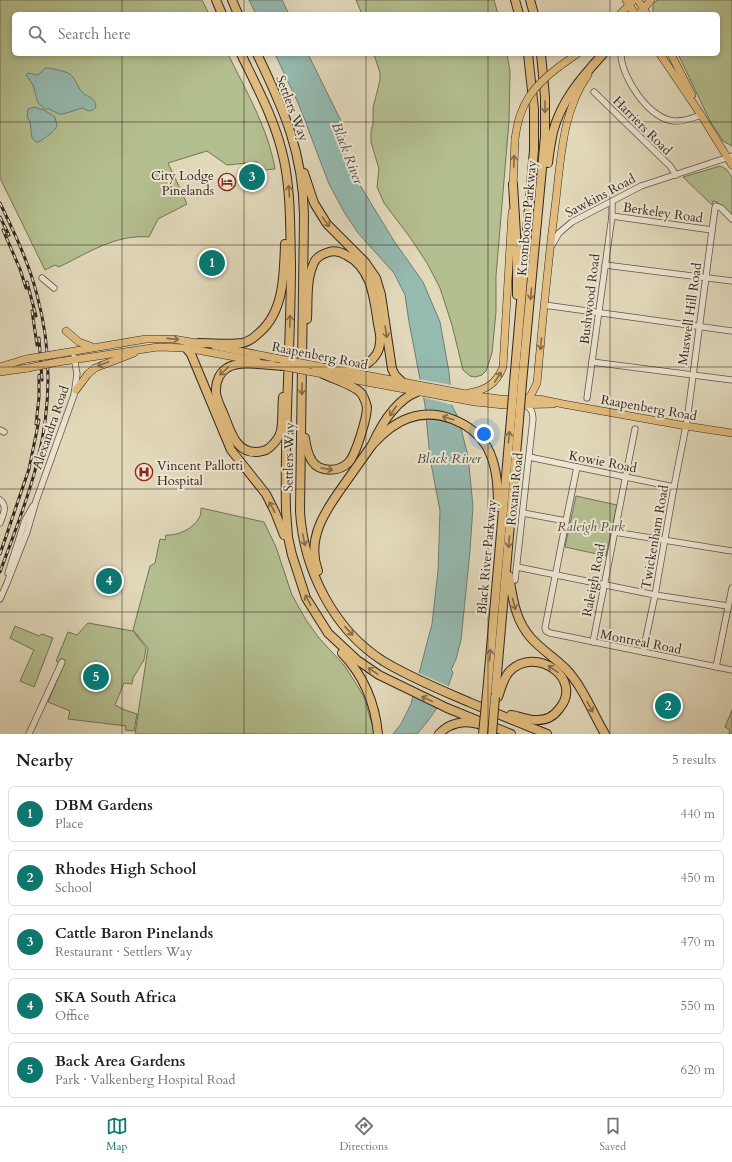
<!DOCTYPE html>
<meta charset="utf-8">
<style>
body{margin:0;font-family:Cardo,serif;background:#f2f2f2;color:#202124}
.you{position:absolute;left:484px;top:434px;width:14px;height:14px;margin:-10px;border:3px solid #fff;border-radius:50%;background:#1a73e8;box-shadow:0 0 0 6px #1a73e833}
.badge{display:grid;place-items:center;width:26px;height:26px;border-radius:50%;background:#0f766e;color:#fff;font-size:13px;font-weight:700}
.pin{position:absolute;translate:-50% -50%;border:2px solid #fff;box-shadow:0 1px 4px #0006}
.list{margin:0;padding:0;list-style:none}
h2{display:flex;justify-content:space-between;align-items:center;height:52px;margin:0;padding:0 16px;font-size:17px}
h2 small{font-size:13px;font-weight:400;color:#757577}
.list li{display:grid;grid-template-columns:26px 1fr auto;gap:12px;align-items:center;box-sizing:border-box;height:56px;margin:0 8px 8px;padding:0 8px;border:1px solid #e0e0e0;border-radius:6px}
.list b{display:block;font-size:15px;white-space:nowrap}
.list p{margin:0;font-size:13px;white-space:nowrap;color:#757577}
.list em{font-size:13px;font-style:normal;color:#757577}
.icon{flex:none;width:22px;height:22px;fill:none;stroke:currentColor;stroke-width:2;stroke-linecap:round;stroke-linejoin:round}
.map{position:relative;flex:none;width:732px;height:734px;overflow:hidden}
.search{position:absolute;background:#fff;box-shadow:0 2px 6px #0003;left:12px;right:12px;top:12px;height:44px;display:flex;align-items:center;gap:10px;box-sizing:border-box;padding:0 14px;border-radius:6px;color:#757577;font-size:15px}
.sheet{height:372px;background:#fff}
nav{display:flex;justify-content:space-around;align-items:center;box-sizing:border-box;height:56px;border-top:1px solid #e0e0e0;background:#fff;font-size:11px;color:#757577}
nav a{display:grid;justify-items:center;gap:2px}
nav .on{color:#0f766e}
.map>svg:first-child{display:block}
.green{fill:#b4bf90;stroke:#747358}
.water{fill:#95bab0;stroke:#6e7f76}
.pier{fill:#e2d9bb}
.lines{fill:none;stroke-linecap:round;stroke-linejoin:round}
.minor-casing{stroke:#605447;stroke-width:7}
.major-casing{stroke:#342720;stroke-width:8}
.highway-casing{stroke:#342720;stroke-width:10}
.minor{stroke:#ece6d3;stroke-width:5.5}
.major{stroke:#e1bc7e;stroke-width:7}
.highway{stroke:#e1bc7e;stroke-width:8}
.rail-casing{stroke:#342720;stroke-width:3}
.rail{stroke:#ece6d3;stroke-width:1.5;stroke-dasharray:4.5;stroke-linecap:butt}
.major-bridge-casing{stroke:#342720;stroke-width:8;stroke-linecap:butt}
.highway-bridge-casing{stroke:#342720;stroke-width:10;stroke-linecap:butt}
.major-bridge{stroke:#e1bc7e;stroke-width:7}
.highway-bridge{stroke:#e1bc7e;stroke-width:8}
.oneway{stroke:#826a4a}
.grid{fill:none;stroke:#342720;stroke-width:1;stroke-opacity:0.55}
.labels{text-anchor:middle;stroke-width:4;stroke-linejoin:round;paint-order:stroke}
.street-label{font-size:13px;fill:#342720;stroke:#ece6d3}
.poi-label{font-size:13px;fill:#342720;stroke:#ece6d3;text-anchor:end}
.park-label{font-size:13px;font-style:italic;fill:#544d3c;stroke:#ece6d3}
.water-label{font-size:14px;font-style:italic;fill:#4c4c44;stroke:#ece6d3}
</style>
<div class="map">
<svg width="732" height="734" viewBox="0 0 732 734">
<rect width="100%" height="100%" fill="#e2d9bb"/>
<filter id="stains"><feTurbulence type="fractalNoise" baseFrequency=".005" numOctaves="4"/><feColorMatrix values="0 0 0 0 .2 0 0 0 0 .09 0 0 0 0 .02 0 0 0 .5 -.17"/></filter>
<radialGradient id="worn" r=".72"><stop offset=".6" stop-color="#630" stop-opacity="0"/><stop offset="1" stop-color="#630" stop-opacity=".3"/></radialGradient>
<g class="green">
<path d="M0,0H202L209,14H14V54H228C246,91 268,128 275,169L263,170L257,162L227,165L207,151L168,163L187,204L158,219L149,237C116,234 88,253 59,267L55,265L45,270L0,178Z"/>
<path d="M356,0H494L498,14H362Z"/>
<path d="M657,0H732V146L723,141L710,121L678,54H718V14H653V5Z"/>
<path d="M374,54H507L510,71L509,121L496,276V312L492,353L486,371L482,375L475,377L470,376L463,370L452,325L440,288L427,263L409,236L384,203L377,187L379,169L371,142V131L373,124V108L380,80V73Z"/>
<path d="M720,166L726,169L732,177V217L717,202L713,201L712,205L683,177Z"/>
<path d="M576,496L617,505L606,556L565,547Z"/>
<path d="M201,508L264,522L276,547L292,595L306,620L319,638L344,665L355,682L364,697L375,734H135L148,648L133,630L150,566L155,563L160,539L165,540L166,535C178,536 194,528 199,518C201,515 201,511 201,508Z"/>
<path d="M88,623L133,631L146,648L144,660L133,678L132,684L124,683L115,705L125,710L137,714L134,731L125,730L126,726L68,719L70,711L48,702L63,666V665L56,661L68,632L77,635Z"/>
<path d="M15,626L39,636L42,634L53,638L34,687L20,681L34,650L10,638Z"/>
<path d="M732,710V734H729L730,730L725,727Z"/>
</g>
<g class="water">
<path d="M249,0H282L289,14H256Z"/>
<path d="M275,54H308L344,127L345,158L352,172L394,241L423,282L440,322L449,372L452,406L458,417L468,456L473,506L470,551L461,640L456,659L451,670L453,672C447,695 433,716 417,734H393L401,724L411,704L432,624L438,571L440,511L430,458L425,405L409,322L405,295L394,273L358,233L344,212L329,184L299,105Z"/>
<path d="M45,68C50,68 65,71 70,74C75,78 77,86 82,92C88,98 95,97 96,107L93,110L89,111L82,108L63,114H59L49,109H45L38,103L33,85L26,75L28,73L38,75Z"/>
<path d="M34,107L44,110L55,117L57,126C56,130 44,139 39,142H36L32,138L30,122L27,117L28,109Z"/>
</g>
<g class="pier">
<path d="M418,379L452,385L453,405L421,397Z"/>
<path d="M417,672L450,687L439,708L411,696Z"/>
</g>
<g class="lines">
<defs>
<g id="minor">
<path d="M621,54C621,77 649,119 674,121C683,122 692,118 701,115"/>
<path d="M594,92L670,166L676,175"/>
<path d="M612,216L712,230"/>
<path d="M552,245L559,233L572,222L641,186L732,156"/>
<path d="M605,265L732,281"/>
<path d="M42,278L54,288"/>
<path d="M544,305L732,331"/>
<path d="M592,362L732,380"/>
<path d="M587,398L612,216V202"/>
<path d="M0,430L4,432"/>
<path d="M529,457L674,487"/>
<path d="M577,467L566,521L545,628L546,631L550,633L732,670"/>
<path d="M0,500C8,506 3,515 0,523"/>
<path d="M523,513L566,521"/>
<path d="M614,532L732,551"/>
<path d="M517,567L655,595L728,606"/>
<path d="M8,573L25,520L33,506"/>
<path d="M515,580L533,419C533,413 532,408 525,405"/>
<path d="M0,599L7,583L27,532L36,501L74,395L77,374L74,357"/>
<path d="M593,642L635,429"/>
<path d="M643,652L655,595L674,487L687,421L715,208L716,206L721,208L732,219"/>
<path d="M716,667L732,588"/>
<path d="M29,734L62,662"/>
</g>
<g id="major">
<path d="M626,0L635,14"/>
<path d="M638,0L647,14"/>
<path d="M620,14L634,0"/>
<path d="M639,14L651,0"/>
<path d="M660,54L701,115L732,165"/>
<path d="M671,54L692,95"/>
<path d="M560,66L577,54"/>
<path d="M513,189L515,139"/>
<path d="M66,331L79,342L90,346"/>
<path d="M215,346L275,358"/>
<path d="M57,354L146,339H173L203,344"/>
<path d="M58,362L158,347L186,348L257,361"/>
<path d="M312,365L477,396L500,399H539L563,404L686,426L732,433"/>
<path d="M0,367L26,359"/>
<path d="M307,371L475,402L504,405L553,404"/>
<path d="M0,372L28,368"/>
<path d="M76,390L88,374L95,368L134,353"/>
<path d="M469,393C486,390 496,384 503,367L512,212"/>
<path d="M526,401L531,395L537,383C542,324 548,265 555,207C561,162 561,113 588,75"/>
</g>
<g id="highway">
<path d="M216,0L222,14"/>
<path d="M232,0L238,14"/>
<path d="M515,0L519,14"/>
<path d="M530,0L534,14"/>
<path d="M241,54C258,89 276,122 284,160C291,194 290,228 291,262C291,345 284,428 286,510L288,537L292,555L306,598L328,633L357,660L379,675L447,708L511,734"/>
<path d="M257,54C284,110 303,152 304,215L300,512C304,570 333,629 383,661C411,678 441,690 471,703C496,713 522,724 547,734"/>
<path d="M548,163C549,153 551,142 553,132C561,101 581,78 603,54"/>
<path d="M304,173L314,203L327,224L365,262L376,278L381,295L392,369L395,375L404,384"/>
<path d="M513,184L517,251V295"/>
<path d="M307,319C308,302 306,281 313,265C315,258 322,254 329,252C335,250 341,252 346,255C372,268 374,298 378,324C379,329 381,336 380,342C380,350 375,358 368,363C359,370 338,367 326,368"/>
<path d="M199,343C213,343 228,345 242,343C248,342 255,337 260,332C284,311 284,274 285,244"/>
<path d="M186,348L191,354L231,450L266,494L275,512L284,535"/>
<path d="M281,366C266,365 239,360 227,368C220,372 216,381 216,389C215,398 221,407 224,415C230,430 236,454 258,452C262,451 266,451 269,448C275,443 279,438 281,431C283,420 282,408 283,397"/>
<path d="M514,383L534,150V109L528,54"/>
<path d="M522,383L545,136V97L541,54"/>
<path d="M305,438C306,446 307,453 312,461C320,473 340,472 349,462C356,454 367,418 367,407C366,403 364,397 361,393C354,385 333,379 323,374"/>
<path d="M372,445C382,434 394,423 409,418C437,408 472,422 487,447C497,465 498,487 498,507"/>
<path d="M318,571C306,539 325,511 343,486C353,472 362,459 372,445C381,425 396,400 417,392"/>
<path d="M509,576C513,599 515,620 531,638C542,650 555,658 566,669C583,687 592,712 605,734"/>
<path d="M342,653C364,676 375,702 378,734"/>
<path d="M487,693L511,419"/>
<path d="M495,697L519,420"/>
<path d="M498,697C501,689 503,679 509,672C535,644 585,679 559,709C554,716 546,720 538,720C529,721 520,716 511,715"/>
<path d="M439,734C449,723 464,720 478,724"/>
</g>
</defs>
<use href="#minor" class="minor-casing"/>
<use href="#major" class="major-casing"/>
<use href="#highway" class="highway-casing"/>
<use href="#minor" class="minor"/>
<use href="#major" class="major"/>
<use href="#highway" class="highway"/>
<defs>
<g id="rail">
<path d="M0,203C14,232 29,263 37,295C52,350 51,408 37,463C28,500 13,536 0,572"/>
<path d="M0,217L9,235"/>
<path d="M3,230L20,269L26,288"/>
<path d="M27,282L36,316"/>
<path d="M32,311L37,345"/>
<path d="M39,338L42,380"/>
<path d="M36,424L39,397V375"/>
<path d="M0,554L29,469L39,420"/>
</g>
</defs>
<use href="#rail" class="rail-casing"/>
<use href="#rail" class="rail"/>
<defs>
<g id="major-bridge">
<path d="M515,139C519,104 533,86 560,66"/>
<path d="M275,358L312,365"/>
<path d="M26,359L57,354"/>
<path d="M281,366L307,371"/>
<path d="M28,368L58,362"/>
</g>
<g id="highway-bridge">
<path d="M511,419L514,383"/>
<path d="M519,420L522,383"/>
<path d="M483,734L487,693"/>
<path d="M492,734L495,697"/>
</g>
</defs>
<use href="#major-bridge" class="major-bridge-casing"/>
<use href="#highway-bridge" class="highway-bridge-casing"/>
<use href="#major-bridge" class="major-bridge"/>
<use href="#highway-bridge" class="highway-bridge"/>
</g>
<defs><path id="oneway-shaft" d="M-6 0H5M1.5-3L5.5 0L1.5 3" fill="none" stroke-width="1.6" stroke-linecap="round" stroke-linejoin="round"/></defs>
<g class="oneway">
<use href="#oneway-shaft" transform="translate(545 107) rotate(89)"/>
<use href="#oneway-shaft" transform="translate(514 161) rotate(-88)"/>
<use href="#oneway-shaft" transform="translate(289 191) rotate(-94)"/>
<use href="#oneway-shaft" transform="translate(326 222) rotate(53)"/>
<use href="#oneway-shaft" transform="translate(531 294) rotate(95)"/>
<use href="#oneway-shaft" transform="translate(290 321) rotate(-89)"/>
<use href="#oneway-shaft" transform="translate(386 332) rotate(81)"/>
<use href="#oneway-shaft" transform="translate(173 339) rotate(6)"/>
<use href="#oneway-shaft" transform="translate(541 344) rotate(95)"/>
<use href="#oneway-shaft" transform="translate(103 364) rotate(158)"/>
<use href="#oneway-shaft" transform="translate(224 371) rotate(138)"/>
<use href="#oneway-shaft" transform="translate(498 377) rotate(-57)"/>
<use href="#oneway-shaft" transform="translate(302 389) rotate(91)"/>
<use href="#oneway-shaft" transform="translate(393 411) rotate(124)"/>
<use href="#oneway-shaft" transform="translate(448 418) rotate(-163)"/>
<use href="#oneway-shaft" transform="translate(509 437) rotate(-85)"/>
<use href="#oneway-shaft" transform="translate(327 469) rotate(10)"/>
<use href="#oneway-shaft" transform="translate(272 507) rotate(-118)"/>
<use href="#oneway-shaft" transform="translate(304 540) rotate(79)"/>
<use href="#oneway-shaft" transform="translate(509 542) rotate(95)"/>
<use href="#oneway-shaft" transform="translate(308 600) rotate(-118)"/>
<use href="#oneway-shaft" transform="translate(514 604) rotate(75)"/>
<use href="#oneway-shaft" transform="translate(349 631) rotate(47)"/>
<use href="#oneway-shaft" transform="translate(490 655) rotate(-85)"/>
<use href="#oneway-shaft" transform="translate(553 669) rotate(-145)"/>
<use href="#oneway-shaft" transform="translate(373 671) rotate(-146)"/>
<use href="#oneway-shaft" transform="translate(427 699) rotate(-155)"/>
<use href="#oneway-shaft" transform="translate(590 707) rotate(62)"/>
</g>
<path class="grid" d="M122,0V14M244,0V14M366,0V14M488,0V14M610,0V14M122,54V734M244,54V734M366,54V734M488,54V734M610,54V734M0,122H732M0,245H732M0,367H732M0,489H732M0,612H732"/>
<defs>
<symbol id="hotel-ring" viewBox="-11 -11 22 22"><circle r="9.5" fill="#ece6d3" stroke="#8f2418" stroke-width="1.5"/><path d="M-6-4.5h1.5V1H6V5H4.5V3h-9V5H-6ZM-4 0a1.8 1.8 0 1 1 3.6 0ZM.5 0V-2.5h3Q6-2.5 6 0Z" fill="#8f2418"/></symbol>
<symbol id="hospital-ring" viewBox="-11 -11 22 22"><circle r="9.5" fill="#ece6d3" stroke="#8f2418" stroke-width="1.5"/><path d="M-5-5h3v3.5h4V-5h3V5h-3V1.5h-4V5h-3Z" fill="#8f2418"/></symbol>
</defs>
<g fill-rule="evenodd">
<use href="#hotel-ring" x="217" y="172" width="20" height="20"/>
<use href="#hospital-ring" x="134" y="462" width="20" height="20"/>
</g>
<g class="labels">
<g class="street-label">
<text transform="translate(293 108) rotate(69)" y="5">Settlers Way</text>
<text transform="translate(643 125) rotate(45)" y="5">Harriers Road</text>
<text transform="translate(600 195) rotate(-28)" y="5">Sawkins Road</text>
<text transform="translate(663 212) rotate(8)" y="5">Berkeley Road</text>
<text transform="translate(526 218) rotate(-85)" y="5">Kromboom Parkway</text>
<text transform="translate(589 299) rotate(-83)" y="5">Bushwood Road</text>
<text transform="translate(689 314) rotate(-82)" y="5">Muswell Hill Road</text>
<text transform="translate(320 355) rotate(11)" y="5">Raapenberg Road</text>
<text transform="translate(649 407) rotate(10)" y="5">Raapenberg Road</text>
<text transform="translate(50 427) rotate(-71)" y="5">Alexandra Road</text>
<text transform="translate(288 457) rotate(-89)" y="5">Settlers Way</text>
<text transform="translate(603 461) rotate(11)" y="5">Kowie Road</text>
<text transform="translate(514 489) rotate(-84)" y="5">Roxana Road</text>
<text transform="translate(654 537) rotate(-80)" y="5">Twickenham Road</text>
<text transform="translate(486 557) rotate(-85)" y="5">Black River Parkway</text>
<text transform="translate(593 580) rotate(-79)" y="5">Raleigh Road</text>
<text transform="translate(641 641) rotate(11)" y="5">Montreal Road</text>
</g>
<g class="poi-label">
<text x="214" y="180">City Lodge<tspan x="214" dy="15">Pinelands</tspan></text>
<text x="157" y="470" text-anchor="start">Vincent Pallotti<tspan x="157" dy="15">Hospital</tspan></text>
</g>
<g class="park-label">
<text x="591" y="531">Raleigh Park</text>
</g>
<g class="water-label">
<text transform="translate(348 153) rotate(69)" y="5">Black River</text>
<text x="449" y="463">Black River</text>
</g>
</g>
<rect width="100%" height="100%" filter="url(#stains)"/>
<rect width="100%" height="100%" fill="url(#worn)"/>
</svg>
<div class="you"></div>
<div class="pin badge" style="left:212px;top:263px">1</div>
<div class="pin badge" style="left:668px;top:706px">2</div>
<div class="pin badge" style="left:252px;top:177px">3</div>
<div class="pin badge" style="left:109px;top:581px">4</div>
<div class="pin badge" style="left:96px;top:677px">5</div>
<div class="search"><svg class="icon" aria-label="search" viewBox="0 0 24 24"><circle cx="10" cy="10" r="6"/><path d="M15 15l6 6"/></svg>Search here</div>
</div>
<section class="sheet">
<h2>Nearby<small>5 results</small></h2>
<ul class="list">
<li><span class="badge">1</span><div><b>DBM Gardens</b><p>Place</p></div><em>440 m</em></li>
<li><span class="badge">2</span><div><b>Rhodes High School</b><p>School</p></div><em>450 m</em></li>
<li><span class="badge">3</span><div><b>Cattle Baron Pinelands</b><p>Restaurant · Settlers Way</p></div><em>470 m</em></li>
<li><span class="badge">4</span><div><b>SKA South Africa</b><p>Office</p></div><em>550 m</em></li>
<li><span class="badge">5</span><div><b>Back Area Gardens</b><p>Park · Valkenberg Hospital Road</p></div><em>620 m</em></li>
</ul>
</section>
<nav>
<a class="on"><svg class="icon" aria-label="map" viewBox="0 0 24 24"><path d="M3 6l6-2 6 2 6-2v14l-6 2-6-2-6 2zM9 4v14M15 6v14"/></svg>Map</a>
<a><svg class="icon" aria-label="directions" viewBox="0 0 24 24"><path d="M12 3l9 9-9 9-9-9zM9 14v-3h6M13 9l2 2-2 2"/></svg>Directions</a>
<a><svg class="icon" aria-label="saved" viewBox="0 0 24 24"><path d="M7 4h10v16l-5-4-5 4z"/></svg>Saved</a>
</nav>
